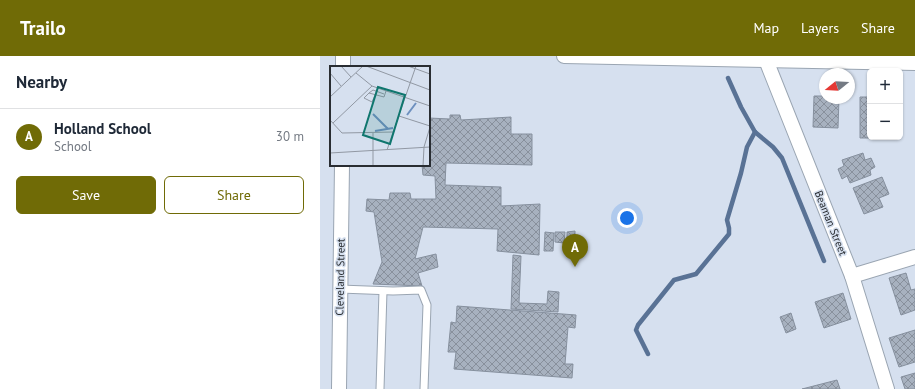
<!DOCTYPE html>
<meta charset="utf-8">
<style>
body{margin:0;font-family:"PT Sans",sans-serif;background:#f2f2f3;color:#1f2937}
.controls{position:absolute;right:12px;top:12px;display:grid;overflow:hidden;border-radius:6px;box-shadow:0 1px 3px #0004}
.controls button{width:36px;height:36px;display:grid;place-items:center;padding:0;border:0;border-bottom:1px solid #e0e1e3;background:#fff;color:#1f2937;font:20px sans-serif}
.compass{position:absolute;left:499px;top:12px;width:36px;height:36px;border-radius:50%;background:#fff;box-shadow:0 1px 3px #0004;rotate:252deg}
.you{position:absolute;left:307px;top:162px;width:14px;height:14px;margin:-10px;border:3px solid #fff;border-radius:50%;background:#1a73e8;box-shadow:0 0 0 6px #1a73e833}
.badge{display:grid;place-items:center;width:26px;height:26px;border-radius:50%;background:#706b06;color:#fff;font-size:13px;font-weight:700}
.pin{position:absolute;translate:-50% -33px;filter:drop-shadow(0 1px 2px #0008)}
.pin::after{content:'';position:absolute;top:21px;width:14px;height:12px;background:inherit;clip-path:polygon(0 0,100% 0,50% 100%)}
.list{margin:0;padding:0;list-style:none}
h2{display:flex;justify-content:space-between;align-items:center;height:52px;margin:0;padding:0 16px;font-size:17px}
h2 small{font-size:13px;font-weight:400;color:#747a83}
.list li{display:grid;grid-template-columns:26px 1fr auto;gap:12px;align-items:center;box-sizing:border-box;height:56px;padding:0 16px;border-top:1px solid #e0e1e3}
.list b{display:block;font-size:15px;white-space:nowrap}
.list p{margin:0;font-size:13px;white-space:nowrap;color:#747a83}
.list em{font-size:13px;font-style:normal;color:#747a83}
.actions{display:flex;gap:8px;padding:12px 16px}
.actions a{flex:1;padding:9px 0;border:1px solid #706b06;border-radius:6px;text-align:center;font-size:14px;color:#706b06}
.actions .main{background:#706b06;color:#fff}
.map{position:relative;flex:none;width:595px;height:333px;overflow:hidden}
header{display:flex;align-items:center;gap:24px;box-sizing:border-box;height:56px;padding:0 20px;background:#706b06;color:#fff}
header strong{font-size:19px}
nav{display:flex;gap:22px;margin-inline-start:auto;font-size:14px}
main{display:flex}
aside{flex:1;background:#fff}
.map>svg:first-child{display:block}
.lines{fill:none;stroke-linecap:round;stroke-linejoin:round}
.stream{stroke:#597295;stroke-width:4.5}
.building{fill:url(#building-cross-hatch);stroke:#86909e}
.lane-casing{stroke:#9aa5b2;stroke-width:9}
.street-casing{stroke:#9aa5b2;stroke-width:16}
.lane{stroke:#fff;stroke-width:7}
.street{stroke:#fff;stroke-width:14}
.labels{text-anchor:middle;stroke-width:3;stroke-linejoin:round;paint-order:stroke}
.street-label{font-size:11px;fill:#292d32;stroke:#d6e0ef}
.inset-river{fill:none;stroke:#6e90bf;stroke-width:2}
.inset-road{fill:none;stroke:#9198a3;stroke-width:1}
.view{fill:#0f766e;fill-opacity:0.15;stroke:#0f766e;stroke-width:2}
.inset-edge{fill:none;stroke:#292d32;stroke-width:2}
</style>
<header>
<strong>Trailo</strong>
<nav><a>Map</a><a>Layers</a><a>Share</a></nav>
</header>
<main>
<aside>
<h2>Nearby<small></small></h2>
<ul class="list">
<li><span class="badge">A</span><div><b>Holland School</b><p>School</p></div><em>30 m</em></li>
</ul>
<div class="actions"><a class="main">Save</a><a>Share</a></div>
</aside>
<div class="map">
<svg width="595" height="333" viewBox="0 0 595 333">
<defs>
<pattern id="building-cross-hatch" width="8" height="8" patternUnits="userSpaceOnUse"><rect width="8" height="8" fill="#a7b1bf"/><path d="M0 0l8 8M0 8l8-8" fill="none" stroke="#88909c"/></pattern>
</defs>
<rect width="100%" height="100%" fill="#d6e0ef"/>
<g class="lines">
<g class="stream">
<path d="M408,22L421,51L435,76L453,91L462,102L504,205"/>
<path d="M328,298L316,274L318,269L354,224L376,218L409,178V172L407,164L421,117L427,91L435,76"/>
</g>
</g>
<g class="building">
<path d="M494,40H505V42H519L518,72L493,71Z"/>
<path d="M540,41H550V81L563,82H540Z"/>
<path d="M130,59H140L141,64L191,61V78H212V109L126,107L125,129L181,131V150L220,148L219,199L177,195L178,173L103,171L95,203L116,198L118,211L98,217L102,230L53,228L62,206L54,156L46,155L47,143L69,144L70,137H90L91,143H116L115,120L103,119L102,109H109V62L130,63Z"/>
<path d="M543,97L545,104L551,102L555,111L550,114L551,119L530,127L527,120L522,123L518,113L524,110L522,104Z"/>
<path d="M562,121L569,138L559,142L563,151L544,158L533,132Z"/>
<path d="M255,175V187L247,188V176Z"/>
<path d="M225,176L234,177L233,195H224Z"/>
<path d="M235,176H245L244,187L235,186Z"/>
<path d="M193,199L201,200L199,247L227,248L228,235L239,236L238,256L191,253Z"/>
<path d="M586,217L591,234L595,233V254L581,259L569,222Z"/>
<path d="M523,237L531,263L504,272L495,246Z"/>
<path d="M137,250L256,259L255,272L248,271L245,308H253L252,322L134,313L136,296H128L131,266L136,267Z"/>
<path d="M471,257L476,273L466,277L460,261Z"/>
<path d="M595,274V306L579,311L569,282Z"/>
<path d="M595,317V333H585L581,321Z"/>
<path d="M517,324L520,333H482Z"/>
</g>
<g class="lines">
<defs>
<g id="lane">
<path d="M20,233L73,235L101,234L107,249L104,333"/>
<path d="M60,333L63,235"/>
</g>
<g id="street">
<path d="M244,0L595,7"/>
<path d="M446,4L532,220L567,333"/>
<path d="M23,11V0"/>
<path d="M532,220L595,201"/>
<path d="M19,333L22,109"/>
</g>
</defs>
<use href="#lane" class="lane-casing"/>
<use href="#street" class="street-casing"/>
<use href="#lane" class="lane"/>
<use href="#street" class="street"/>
</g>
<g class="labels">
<g class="street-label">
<text transform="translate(511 167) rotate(68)" y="4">Beaman Street</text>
<text transform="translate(20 221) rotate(-89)" y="4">Cleveland Street</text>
</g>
</g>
<g transform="translate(10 10)">
<rect width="100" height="100" fill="#d6e0ef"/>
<path class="inset-river" d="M43,48L58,63M77,49L86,37M45,65L63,62"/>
<path class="inset-road" d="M11,0L21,11M36,0L100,24M78,0L100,8M0,7L11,20M26,7L42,20L100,40M39,27L43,24L54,28M45,29L42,36L34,32L39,27L54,31L56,25M0,31L33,0M69,50L100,60M0,54L12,67L63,66M3,57L42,20M57,84L86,0M0,87L100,81M43,100V67M93,100L94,81L100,61"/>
<path class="view" d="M48,21L75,29L60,78L33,69Z"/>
<rect width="100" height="100" class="inset-edge"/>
</g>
</svg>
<div class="controls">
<button>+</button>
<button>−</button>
</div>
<svg class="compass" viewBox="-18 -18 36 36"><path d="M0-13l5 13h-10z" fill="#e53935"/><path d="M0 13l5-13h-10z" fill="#747a83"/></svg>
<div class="you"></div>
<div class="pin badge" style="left:255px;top:211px">A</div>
</div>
</main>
